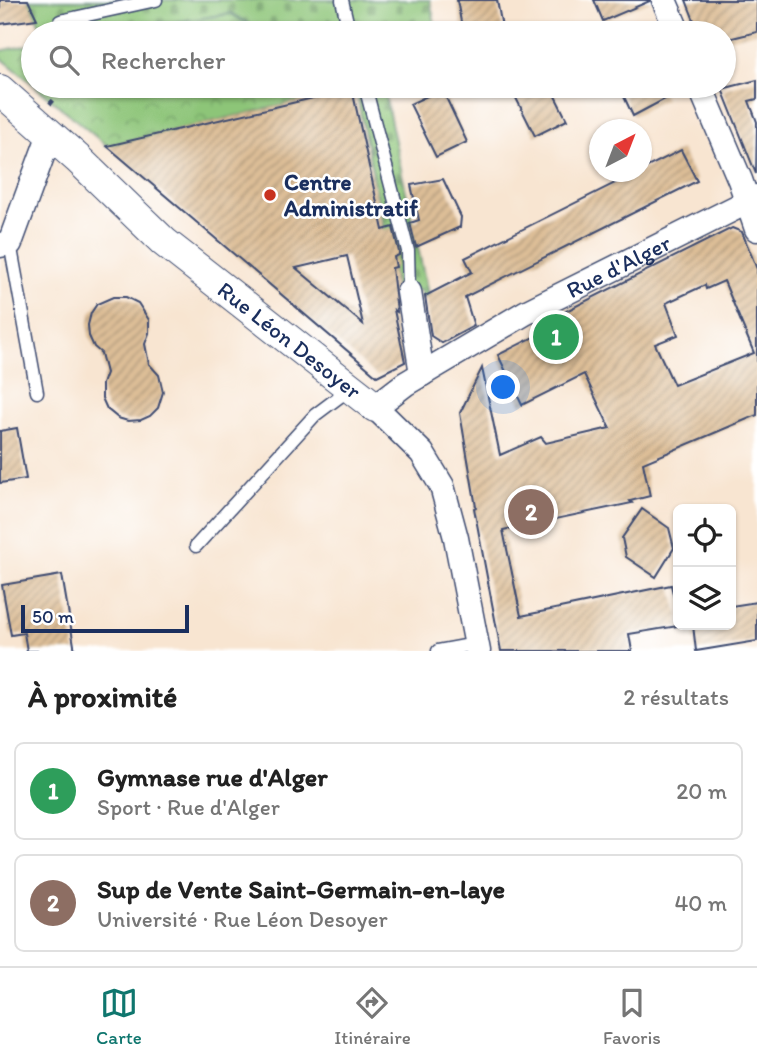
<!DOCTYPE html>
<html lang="fr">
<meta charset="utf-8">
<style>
body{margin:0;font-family:Itim,sans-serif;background:#f6f6f6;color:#222}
.controls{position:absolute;right:21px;bottom:21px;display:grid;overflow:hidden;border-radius:10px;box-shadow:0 2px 5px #0004}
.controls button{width:63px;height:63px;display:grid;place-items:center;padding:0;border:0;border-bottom:2px solid #e0e0e0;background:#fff;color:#222;font:35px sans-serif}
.compass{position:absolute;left:589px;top:119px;width:63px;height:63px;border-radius:50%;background:#fff;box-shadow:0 2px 5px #0004;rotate:42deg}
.scale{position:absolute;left:21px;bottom:18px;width:168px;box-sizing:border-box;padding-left:7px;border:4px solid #1b2f5e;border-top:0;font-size:19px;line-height:24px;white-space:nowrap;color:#1b2f5e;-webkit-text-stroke:5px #fff;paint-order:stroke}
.you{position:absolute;left:504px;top:388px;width:24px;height:24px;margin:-18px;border:5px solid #fff;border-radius:50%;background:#1a73e8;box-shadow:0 0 0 10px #1a73e833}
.badge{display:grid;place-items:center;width:46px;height:46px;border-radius:50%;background:#0f766e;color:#fff;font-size:23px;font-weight:700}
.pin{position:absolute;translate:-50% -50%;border:4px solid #fff;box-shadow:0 2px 7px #0006}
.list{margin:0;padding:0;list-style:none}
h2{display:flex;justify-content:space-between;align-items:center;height:91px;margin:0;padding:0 28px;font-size:30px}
h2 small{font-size:23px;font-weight:400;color:#767676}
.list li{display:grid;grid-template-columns:46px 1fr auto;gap:21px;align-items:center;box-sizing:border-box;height:98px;margin:0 14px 14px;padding:0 14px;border:2px solid #e0e0e0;border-radius:10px}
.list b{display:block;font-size:26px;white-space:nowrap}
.list p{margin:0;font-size:23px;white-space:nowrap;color:#767676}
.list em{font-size:23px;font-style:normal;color:#767676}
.icon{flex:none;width:38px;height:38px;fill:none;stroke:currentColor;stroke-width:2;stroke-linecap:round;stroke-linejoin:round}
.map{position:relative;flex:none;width:757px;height:651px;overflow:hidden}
.search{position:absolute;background:#fff;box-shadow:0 2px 5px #0004;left:21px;right:21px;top:21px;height:77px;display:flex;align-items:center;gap:18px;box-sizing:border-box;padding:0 24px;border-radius:38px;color:#767676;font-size:26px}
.sheet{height:315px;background:#fff}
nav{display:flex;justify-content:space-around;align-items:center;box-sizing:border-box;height:98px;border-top:2px solid #e0e0e0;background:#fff;font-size:19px;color:#767676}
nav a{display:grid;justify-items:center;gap:4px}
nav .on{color:#0f766e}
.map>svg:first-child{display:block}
.cemetery{fill:url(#cemetery-stones);stroke:#547a6b;stroke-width:2}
.park{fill:url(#park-crowns);stroke:#547a6b;stroke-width:2}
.building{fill:url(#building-hatch);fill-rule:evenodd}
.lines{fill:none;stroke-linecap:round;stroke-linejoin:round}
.service-casing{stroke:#3c4a6f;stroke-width:15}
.minor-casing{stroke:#3c4a6f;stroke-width:27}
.tertiary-casing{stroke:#3c4a6f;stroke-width:32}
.path{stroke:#3c4a6f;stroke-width:4.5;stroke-dasharray:5 5;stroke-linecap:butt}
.service{stroke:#fff;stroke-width:12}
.minor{stroke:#fff;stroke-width:24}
.tertiary{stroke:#fff;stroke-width:30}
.poi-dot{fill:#c8321e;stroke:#fff;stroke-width:2.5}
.labels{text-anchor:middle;stroke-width:5;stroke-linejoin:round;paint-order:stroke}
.poi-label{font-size:23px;font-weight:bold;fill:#1b2f5e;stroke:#fff;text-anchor:start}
.street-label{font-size:23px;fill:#1b2f5e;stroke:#fff}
</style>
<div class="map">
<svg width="757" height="651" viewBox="0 0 757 651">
<defs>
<pattern id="cemetery-stones" width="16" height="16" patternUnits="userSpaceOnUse" patternTransform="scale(1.75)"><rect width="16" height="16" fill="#8dc578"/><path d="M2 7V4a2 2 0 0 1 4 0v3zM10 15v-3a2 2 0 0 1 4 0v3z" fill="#72a066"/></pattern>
<pattern id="park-crowns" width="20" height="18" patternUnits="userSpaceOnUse" patternTransform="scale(1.75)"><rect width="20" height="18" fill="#8dc578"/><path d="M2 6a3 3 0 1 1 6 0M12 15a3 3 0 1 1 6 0" fill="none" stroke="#72a066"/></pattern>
<pattern id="building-hatch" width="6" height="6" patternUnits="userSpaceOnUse" patternTransform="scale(1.75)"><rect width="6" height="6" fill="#ddbe97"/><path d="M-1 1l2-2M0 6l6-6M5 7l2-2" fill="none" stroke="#b29b7e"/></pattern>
</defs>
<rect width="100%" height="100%" fill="#fff"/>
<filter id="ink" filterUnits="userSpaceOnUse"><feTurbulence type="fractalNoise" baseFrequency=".0143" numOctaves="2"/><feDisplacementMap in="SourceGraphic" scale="14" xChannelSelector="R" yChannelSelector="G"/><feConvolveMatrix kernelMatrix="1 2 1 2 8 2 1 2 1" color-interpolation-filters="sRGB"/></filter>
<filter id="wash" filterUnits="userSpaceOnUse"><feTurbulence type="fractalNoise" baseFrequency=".00686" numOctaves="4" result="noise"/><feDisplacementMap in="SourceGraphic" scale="28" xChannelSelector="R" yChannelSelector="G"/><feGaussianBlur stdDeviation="1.57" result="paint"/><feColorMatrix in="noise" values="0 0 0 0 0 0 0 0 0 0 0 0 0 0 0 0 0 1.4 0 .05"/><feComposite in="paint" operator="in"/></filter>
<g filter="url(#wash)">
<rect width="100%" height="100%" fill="#f8e5d1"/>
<g class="cemetery">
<path d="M28,0H430L437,33H264L231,13L117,33H44Z"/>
<path d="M355,86H383L428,294L422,298L420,290L397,294Z"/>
</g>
<g class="park">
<path d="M231,14L262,33H94Z"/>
<path d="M33,44V84L0,57V51Z"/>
<path d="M35,86H352V89L107,146Z"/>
</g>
<g id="blocks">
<g class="building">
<path d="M0,0H28L37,19L0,24Z"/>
<path d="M457,0H497L503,33H463Z"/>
<path d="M594,0H649L650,1L603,21Z"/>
<path d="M686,0H757V32L724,40V33H699Z"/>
<path d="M757,80V99L749,101L757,122L756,174L722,89Z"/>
<path d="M510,86H550L567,120L535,136Z"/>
<path d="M619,86H658L665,99L633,116Z"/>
<path d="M352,89L383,230L393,227L399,252V255L394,257L396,267L392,268L397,312L394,310L405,362L377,376L107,146ZM347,256L363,324L296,268Z"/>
<path d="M442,89L467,142L436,157L410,104Z"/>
<path d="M681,150L697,181L465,297L474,326L442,343L431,336L425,296L472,272L465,258Z"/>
<path d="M443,179L461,217L460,227L416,247L410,223L419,220L411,185Z"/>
<path d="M732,228L742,232L757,269V415L643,463L650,496L630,501L632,503L503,530L521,616L671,585L678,614V626L629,634L632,651H501L474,508L476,507L460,413L482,368L500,455L541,437L546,443L610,428L584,374L522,405L498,355L544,332L538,325ZM724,281L754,353L674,385L655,344L678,335L666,303L705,285L706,289Z"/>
<path d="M113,297H126L138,303L149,320V333L145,344L149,364L159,375L163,392L158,408L150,416L141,420L128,421L118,418L107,409L102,398V384L106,373L101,353L94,347L89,336L88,325L91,313L97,304Z"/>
<path d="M17,428L26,479L0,483V431Z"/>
<path d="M642,509L669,528L674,548L656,577L626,557L622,538Z"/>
<path d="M62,575L75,651H27L24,633L11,635L2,585Z"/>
<path d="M757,602V641L696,651L693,625H731V606Z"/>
</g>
</g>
</g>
<g filter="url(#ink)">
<use href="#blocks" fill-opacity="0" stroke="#3c4a6f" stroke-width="2"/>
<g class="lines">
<defs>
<g id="service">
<path d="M342,0L349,31"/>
<path d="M60,21L156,0"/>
<path d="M365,86L408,251L409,292"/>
<path d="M10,243L37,392"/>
<path d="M196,546L315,415L351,388"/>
<path d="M438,651L476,644"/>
</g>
<g id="minor">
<path d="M664,0L678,33"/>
<path d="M700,86L740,180L757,229"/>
<path d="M0,245L10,243L50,134"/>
<path d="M409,292L422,374"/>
<path id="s1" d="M478,651L456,538L442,486L422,453L375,407L405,384L525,313L757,197"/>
</g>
<g id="tertiary">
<path id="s2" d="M0,90L78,159L164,242L375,407"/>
</g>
</defs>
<use href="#service" class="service-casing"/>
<use href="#minor" class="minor-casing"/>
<use href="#tertiary" class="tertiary-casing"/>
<path class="path" d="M50,104L58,95H109L139,86"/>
<use href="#service" class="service"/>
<use href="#minor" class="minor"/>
<use href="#tertiary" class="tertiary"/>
</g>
</g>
<circle class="poi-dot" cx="270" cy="195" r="7"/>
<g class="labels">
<g class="poi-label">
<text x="284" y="190">Centre<tspan x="284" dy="26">Administratif</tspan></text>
</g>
<g class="street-label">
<text dy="8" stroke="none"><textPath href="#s1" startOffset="555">Rue d'Alger</textPath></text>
<text dy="8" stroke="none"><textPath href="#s2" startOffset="383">Rue Léon Desoyer</textPath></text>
</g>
</g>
</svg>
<div class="controls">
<button><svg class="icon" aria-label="locate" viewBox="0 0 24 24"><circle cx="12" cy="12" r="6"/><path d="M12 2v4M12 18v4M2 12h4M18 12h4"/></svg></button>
<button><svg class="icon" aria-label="layers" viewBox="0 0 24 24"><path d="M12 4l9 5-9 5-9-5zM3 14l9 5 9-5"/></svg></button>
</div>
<svg class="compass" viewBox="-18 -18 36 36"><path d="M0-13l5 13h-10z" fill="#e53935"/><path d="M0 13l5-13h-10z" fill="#767676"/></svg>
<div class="scale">50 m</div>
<div class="you"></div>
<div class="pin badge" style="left:556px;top:337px;background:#2e9e5b">1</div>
<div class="pin badge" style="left:531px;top:512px;background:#8d6e63">2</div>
<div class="search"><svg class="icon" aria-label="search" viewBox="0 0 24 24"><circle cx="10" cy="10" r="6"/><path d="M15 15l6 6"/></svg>Rechercher</div>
</div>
<section class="sheet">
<h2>À proximité<small>2 résultats</small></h2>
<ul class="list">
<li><span class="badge" style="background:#2e9e5b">1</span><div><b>Gymnase rue d'Alger</b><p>Sport · Rue d'Alger</p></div><em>20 m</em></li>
<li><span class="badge" style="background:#8d6e63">2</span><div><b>Sup de Vente Saint-Germain-en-laye</b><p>Université · Rue Léon Desoyer</p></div><em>40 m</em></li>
</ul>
</section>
<nav>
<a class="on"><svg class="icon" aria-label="map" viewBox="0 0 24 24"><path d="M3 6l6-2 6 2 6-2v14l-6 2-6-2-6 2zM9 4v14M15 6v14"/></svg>Carte</a>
<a><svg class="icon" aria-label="directions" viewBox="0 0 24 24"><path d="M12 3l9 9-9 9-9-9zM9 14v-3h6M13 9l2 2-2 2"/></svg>Itinéraire</a>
<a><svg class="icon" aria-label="saved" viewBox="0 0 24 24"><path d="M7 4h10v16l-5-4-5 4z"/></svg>Favoris</a>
</nav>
